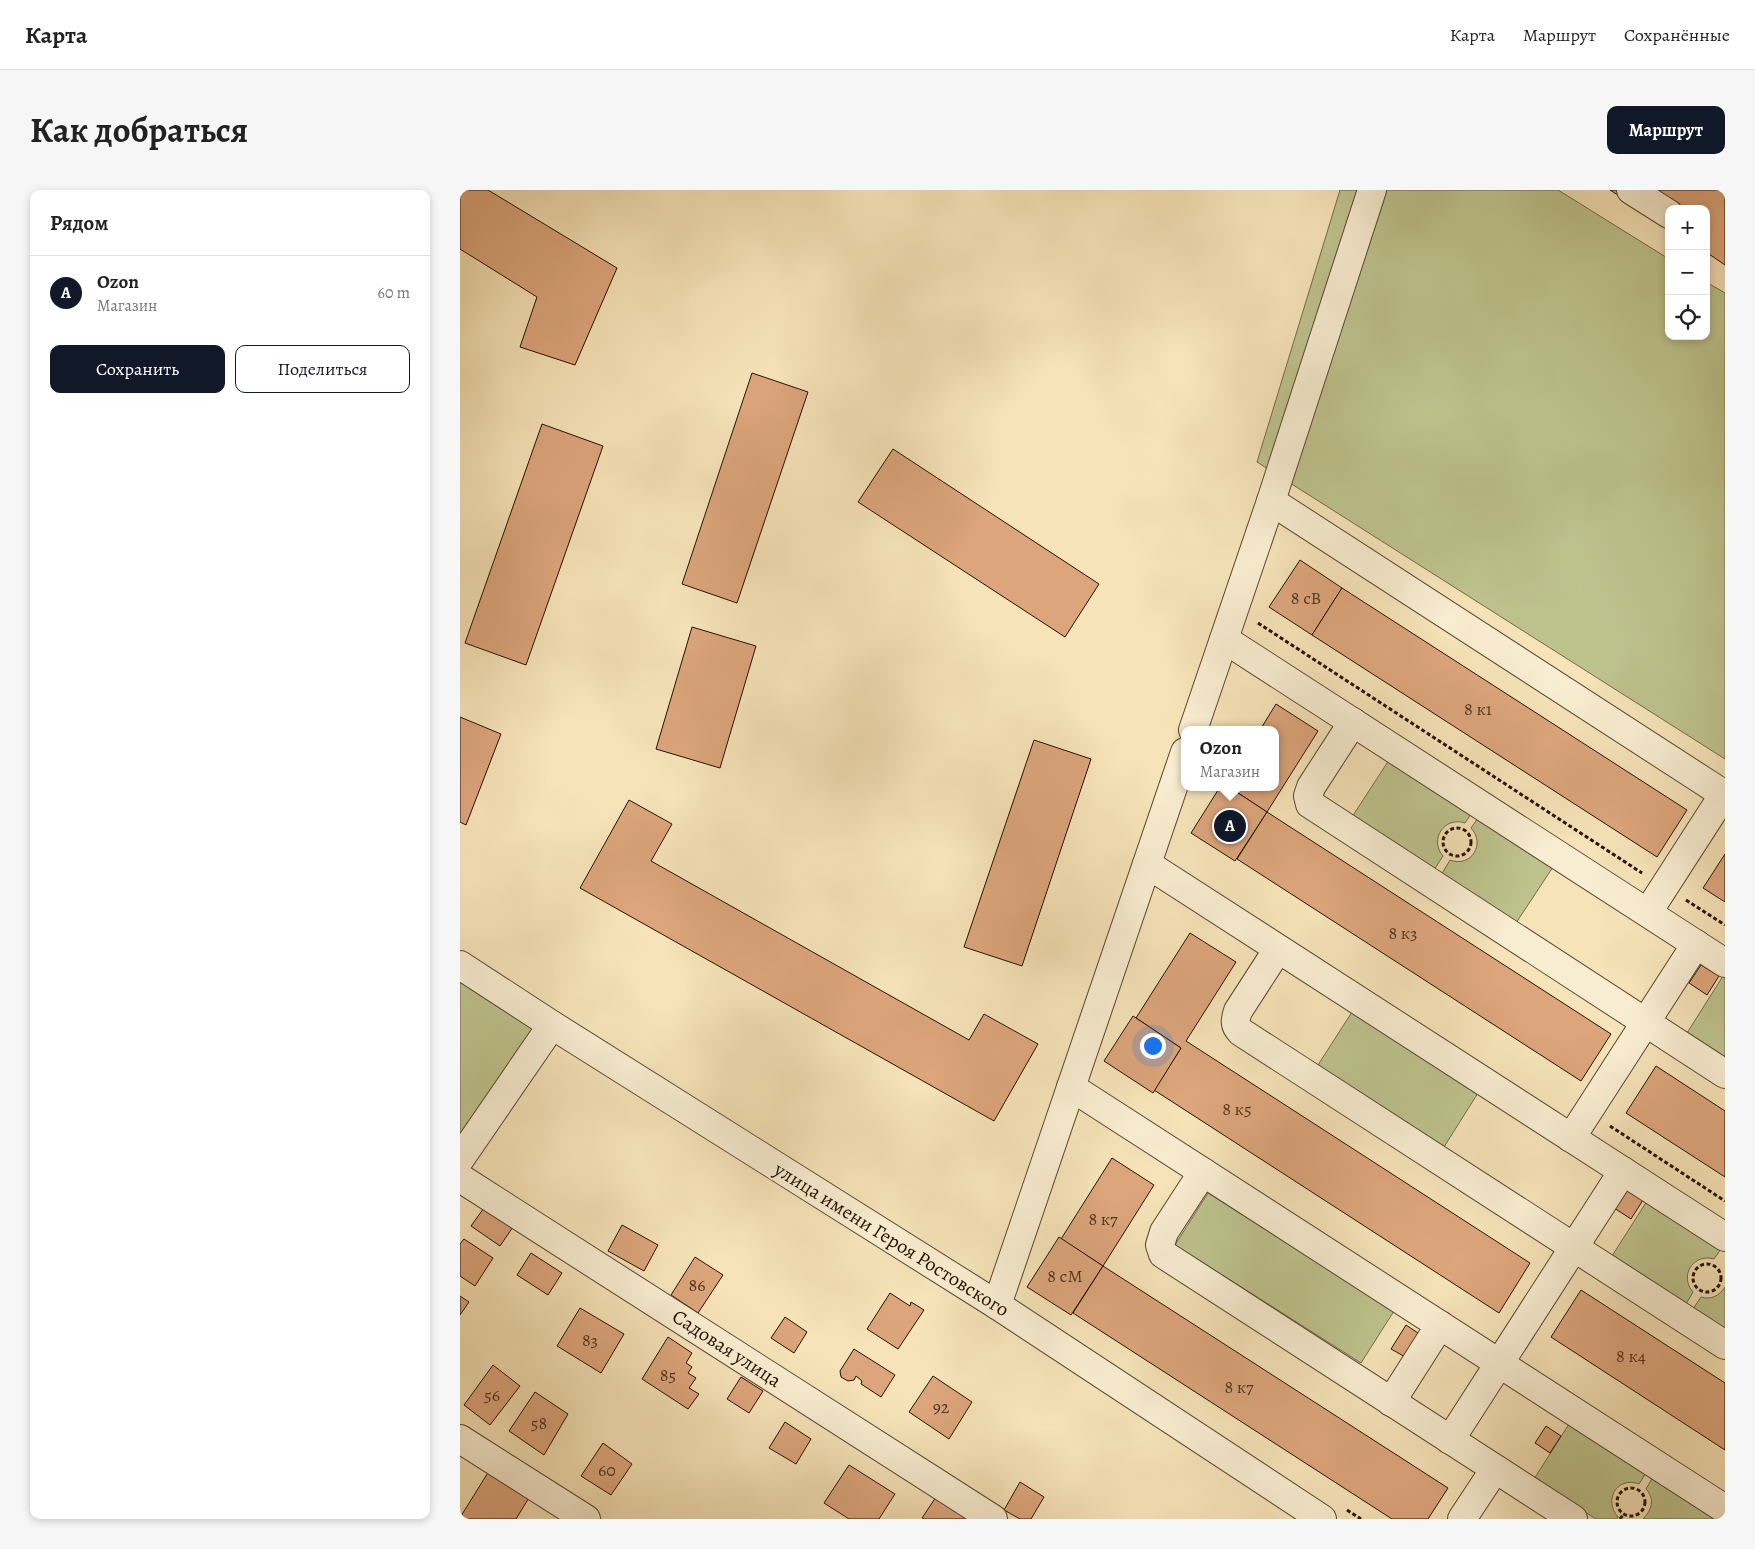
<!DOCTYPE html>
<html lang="ru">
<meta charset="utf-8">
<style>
body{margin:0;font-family:Alegreya,serif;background:#f6f6f6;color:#222}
.controls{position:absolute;right:15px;top:15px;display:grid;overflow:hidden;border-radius:10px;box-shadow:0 2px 8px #0003}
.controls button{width:45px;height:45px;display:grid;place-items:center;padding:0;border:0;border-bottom:1px solid #e0e0e0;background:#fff;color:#222;font:25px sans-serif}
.you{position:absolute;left:692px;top:855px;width:18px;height:18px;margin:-12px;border:4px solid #fff;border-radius:50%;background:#1a73e8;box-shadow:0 0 0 8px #1a73e833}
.badge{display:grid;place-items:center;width:32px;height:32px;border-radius:50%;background:#111827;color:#fff;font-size:16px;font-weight:700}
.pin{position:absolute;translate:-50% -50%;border:2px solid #fff;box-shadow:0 1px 5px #0006}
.popup{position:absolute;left:721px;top:536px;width:98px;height:65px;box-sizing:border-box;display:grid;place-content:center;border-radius:10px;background:#fff;filter:drop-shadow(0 1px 4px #0005);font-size:16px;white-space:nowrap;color:#767676}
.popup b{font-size:19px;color:#222}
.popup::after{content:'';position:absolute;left:50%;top:100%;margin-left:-10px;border:10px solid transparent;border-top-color:#fff}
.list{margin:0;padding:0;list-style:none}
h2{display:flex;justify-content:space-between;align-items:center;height:65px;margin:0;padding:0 20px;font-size:21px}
h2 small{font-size:16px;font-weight:400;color:#767676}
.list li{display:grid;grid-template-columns:32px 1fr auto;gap:15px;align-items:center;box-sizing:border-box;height:75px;padding:0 20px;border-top:1px solid #e0e0e0}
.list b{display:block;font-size:19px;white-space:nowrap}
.list p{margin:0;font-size:16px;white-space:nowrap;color:#767676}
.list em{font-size:16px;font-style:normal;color:#767676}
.actions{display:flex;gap:10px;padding:15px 20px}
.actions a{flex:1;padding:11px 0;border:1px solid #111827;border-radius:10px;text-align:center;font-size:18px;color:#111827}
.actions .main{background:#111827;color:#fff}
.icon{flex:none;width:28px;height:28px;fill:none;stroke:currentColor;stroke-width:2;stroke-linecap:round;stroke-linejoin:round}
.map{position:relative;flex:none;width:1265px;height:1329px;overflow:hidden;border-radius:10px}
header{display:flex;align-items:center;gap:30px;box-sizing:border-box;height:70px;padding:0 25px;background:#fff;border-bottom:1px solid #e0e0e0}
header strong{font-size:24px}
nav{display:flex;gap:28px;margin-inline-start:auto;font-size:18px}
.intro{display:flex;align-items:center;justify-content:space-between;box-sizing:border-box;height:120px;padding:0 30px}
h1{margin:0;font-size:35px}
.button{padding:12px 22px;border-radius:10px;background:#111827;color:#fff;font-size:18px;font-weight:700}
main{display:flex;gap:30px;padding:0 30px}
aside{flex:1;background:#fff;border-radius:10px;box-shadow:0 2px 8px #0003}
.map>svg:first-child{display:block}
.green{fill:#bec38e;stroke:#726a48}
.building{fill:#dca57c;stroke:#251101}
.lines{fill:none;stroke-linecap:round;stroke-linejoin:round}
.minor-casing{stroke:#59462f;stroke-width:30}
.path{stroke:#251101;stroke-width:3;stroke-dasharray:4 2.5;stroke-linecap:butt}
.minor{stroke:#f9edd1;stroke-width:28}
.labels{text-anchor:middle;stroke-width:4;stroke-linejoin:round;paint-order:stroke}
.number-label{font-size:18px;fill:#533620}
.street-label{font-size:20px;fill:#251101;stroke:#f9edd1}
</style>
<header>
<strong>Карта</strong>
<nav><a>Карта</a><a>Маршрут</a><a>Сохранённые</a></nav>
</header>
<div class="intro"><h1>Как добраться</h1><a class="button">Маршрут</a></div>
<main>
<aside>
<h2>Рядом<small></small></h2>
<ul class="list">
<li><span class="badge">A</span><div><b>Ozon</b><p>Магазин</p></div><em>60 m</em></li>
</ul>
<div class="actions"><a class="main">Сохранить</a><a>Поделиться</a></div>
</aside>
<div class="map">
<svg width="1265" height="1329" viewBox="0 0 1265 1329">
<rect width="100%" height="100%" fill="#f6e3b8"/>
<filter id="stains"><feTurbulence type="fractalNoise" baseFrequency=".004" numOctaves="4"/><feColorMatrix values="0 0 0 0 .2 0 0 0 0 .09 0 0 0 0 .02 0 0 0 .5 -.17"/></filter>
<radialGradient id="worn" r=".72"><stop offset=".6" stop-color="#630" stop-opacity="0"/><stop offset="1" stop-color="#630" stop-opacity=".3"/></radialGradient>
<g class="green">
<path d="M880,0H1098L1209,69V146H1246V92L1265,103V569L797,272Z"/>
<path d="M929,570L1011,624L1005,633C984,626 969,650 983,666L974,680L892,627Z"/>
<path d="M1018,628L1093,677L1056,733L981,685L990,670C1011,678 1026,654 1011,638Z"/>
<path d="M1263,786L1265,788V868L1227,843Z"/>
<path d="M0,787L79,840L0,967Z"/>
<path d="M892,822L1018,903L984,957L858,875Z"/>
<path d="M748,1003L934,1121L901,1173L715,1055Z"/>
<path d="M1187,1011L1261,1059L1254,1069C1233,1063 1219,1086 1233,1102L1226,1114L1152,1066Z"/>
<path d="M1265,1097V1139L1233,1119L1241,1107C1251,1110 1259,1106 1265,1097Z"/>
<path d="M1109,1234L1186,1283L1179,1294C1157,1286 1143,1310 1158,1327L1157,1329H1136L1074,1289Z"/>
<path d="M1193,1287L1257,1329H1183C1192,1320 1195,1309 1186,1299Z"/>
</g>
<g class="building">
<path d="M0,0H28L157,78L115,175L60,157L77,107L0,59Z"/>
<path d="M1150,0H1265V75L1246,62V19H1209V38Z"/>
<path d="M292,183L348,202L277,413L222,394Z"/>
<path d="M82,234L143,256L66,475L5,453Z"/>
<path d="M433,259L639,394L605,447L398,312Z"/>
<path d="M840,370L882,398L852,445L809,417Z"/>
<path d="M882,398L1227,620L1197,667L852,445Z"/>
<path d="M232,437L296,456L260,578L196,559Z"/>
<path d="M816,514L858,541L807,622L769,597H815V540H800Z"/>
<path d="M0,527L41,544L6,635L0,632Z"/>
<path d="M574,550L631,569L562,776L504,757Z"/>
<path d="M760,597H769L807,622L775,671L731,643Z"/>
<path d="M169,610L212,634L191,671L509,850L524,824L578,854L534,931L120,698Z"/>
<path d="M807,622L1151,844L1121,891L777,669Z"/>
<path d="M1265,664V712L1243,698Z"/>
<path d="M730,743L776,772L726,851L1070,1073L1039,1123L694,900L721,858L676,828Z"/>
<path d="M1241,775L1259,786L1247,805L1229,793Z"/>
<path d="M673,826L721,858L693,903L644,871Z"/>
<path d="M1196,876L1265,921V987L1166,923Z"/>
<path d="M652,968L694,995L643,1076L601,1049Z"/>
<path d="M1166,999L1183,1010L1171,1029L1154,1018Z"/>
<path d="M26,1015L55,1034L40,1056L11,1036Z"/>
<path d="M162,1035L198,1055L184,1081L148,1061Z"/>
<path d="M599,1047L643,1076L611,1125L567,1097Z"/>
<path d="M4,1049L33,1068L15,1096L0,1086V1054Z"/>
<path d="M71,1063L102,1083L88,1105L57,1085Z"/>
<path d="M235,1067L263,1085L238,1123L211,1105Z"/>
<path d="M643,1076L988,1298L968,1329H932L613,1123Z"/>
<path d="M1121,1100L1265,1193V1260L1091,1147Z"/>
<path d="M430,1103L450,1116L451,1112L464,1120L438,1159L407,1139Z"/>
<path d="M0,1106L9,1112L0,1125Z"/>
<path d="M120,1118L164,1144L141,1183L97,1156Z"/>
<path d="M325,1127L347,1142L334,1163L311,1148Z"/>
<path d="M946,1135L961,1145L947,1168L931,1159Z"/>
<path d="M208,1147L232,1163L226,1173L232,1177L228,1183L236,1188L229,1198L239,1204L228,1219L182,1189Z"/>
<path d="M394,1159L435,1185L421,1207L401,1194L402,1191L396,1186L394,1190L388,1191L381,1187L380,1181Z"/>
<path d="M33,1175L60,1196L30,1235L4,1215Z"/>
<path d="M473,1186L512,1212L489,1249L449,1222Z"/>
<path d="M281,1187L303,1201L289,1223L267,1209Z"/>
<path d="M75,1202L108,1224L84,1265L49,1241Z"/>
<path d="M325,1232L351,1249L336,1274L309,1258Z"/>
<path d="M1086,1236L1101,1246L1090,1263L1075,1253Z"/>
<path d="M143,1253L172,1274L151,1305L121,1286Z"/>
<path d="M389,1275L435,1304L419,1329H389L364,1313Z"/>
<path d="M29,1281L70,1306L56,1329H6L1,1326Z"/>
<path d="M560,1292L584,1307L571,1329H560L544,1320Z"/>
<path d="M478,1304L518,1329H464L462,1328Z"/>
</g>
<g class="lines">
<defs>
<g id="minor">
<path d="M1171,0L1209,24"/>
<path d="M811,311L1265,605"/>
<path d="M764,449L1265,773"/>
<path d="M893,532L851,597L848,606L850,614L1265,884"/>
<path d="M733,540L811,311L912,0"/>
<path d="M687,674L1265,1047"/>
<path d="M1188,722L1264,604"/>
<path d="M818,759L778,821C775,830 774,835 781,842L1265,1155"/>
<path d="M0,775L92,835L537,1115L862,1329"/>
<path d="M611,897L1265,1319"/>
<path d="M1111,948L1236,754"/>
<path d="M0,969L92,835"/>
<path d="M743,982L704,1042L700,1055L703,1064L1113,1329"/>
<path d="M0,988L533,1329"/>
<path d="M537,1115L725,562"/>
<path d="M931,1212L980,1135"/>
<path d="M0,1249L126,1329"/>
<path d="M990,1250L1163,981"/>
<path d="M1002,1329L1035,1279"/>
</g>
</defs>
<use href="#minor" class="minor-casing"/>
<g class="path">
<path d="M798,433L1182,683"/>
<circle cx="997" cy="652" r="14"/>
<path d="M1226,710L1265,735"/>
<path d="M1150,936L1265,1011"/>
<circle cx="1247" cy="1088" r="14"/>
<circle cx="1171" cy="1312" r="14"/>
<path d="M887,1320L901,1329"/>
<path d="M1160,1329L1163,1325"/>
</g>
<use href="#minor" class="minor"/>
</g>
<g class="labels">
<g class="number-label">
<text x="846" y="414">8 сВ</text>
<text x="1018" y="525">8 к1</text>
<text x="943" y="749">8 к3</text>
<text x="777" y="925">8 к5</text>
<text x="643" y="1035">8 к7</text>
<text x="605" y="1092">8 сМ</text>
<text x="237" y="1101">86</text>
<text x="130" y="1156">83</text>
<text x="1171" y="1172">8 к4</text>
<text x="208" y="1191">85</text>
<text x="779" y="1203">8 к7</text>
<text x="32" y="1211">56</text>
<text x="481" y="1223">92</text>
<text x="79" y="1239">58</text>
<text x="147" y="1286">60</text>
</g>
<g class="street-label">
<text transform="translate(432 1049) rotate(32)" y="7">улица имени Героя Ростовского</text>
<text transform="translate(267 1158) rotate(33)" y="7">Садовая улица</text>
</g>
</g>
<rect width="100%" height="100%" filter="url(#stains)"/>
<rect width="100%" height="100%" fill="url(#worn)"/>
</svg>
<div class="controls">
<button>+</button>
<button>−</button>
<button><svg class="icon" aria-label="locate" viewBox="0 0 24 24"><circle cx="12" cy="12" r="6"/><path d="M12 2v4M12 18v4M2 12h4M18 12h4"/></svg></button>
</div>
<div class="you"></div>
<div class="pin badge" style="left:770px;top:636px">A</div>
<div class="popup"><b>Ozon</b>Магазин</div>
</div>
</main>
